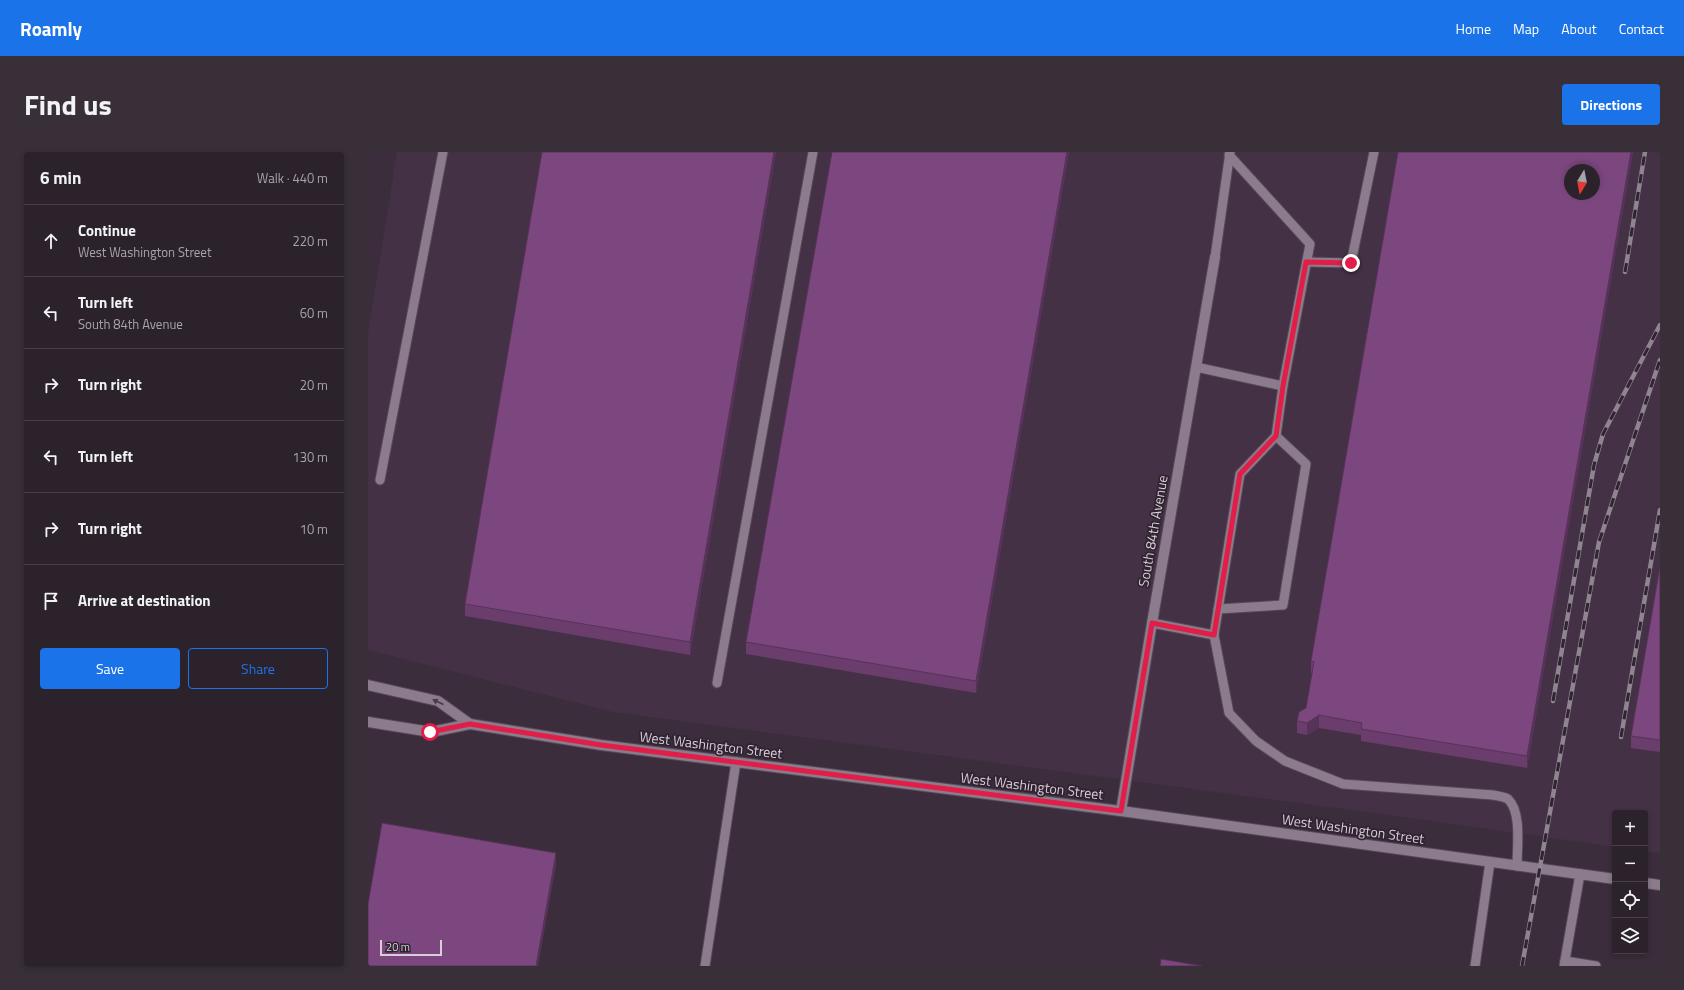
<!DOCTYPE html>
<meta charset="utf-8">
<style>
body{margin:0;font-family:"Titillium Web",sans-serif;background:#382f38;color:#f1f3f6}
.controls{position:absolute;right:12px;bottom:12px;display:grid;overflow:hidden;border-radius:4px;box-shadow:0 2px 6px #0003}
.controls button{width:36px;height:36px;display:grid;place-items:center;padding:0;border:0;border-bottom:1px solid #483f48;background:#2c222c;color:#f1f3f6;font:20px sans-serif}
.compass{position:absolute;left:1196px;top:12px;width:36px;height:36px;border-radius:50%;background:#2c222c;box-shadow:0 2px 6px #0003;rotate:190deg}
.scale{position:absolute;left:12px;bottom:10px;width:62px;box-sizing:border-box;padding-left:4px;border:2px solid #d7ced7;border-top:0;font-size:11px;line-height:14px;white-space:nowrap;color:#d7ced7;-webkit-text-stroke:3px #312331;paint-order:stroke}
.stop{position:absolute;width:12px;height:12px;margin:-9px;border:3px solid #e11d48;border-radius:50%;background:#fff}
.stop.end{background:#e11d48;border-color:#fff;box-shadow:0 1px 4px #0008}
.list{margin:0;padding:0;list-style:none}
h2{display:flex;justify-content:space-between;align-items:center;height:52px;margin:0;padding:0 16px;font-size:17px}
h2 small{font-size:13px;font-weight:400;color:#a6a4a9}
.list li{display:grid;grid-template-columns:26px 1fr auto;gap:12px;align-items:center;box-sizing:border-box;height:72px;padding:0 16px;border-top:1px solid #483f48}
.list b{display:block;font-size:15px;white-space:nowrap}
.list p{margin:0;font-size:13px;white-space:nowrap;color:#a6a4a9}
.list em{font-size:13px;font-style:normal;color:#a6a4a9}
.actions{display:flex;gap:8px;padding:12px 16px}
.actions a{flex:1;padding:9px 0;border:1px solid #1a73e8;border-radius:4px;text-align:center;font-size:14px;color:#1a73e8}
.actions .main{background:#1a73e8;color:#fff}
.icon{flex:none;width:22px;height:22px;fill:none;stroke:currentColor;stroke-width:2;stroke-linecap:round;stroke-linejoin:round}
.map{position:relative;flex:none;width:1292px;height:814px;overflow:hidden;border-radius:4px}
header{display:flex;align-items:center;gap:24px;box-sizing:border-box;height:56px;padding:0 20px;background:#1a73e8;color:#fff}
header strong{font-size:19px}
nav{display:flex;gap:22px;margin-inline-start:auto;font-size:14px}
.intro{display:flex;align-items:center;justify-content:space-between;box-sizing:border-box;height:96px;padding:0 24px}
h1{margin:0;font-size:28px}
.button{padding:10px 18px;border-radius:4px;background:#1a73e8;color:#fff;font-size:14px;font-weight:700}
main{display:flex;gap:24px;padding:0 24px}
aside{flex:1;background:#2c222c;border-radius:4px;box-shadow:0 2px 6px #0003}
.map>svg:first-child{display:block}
.built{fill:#443145;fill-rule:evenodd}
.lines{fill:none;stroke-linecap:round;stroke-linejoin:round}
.lane-casing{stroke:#554955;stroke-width:11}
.street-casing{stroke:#554955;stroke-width:12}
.lane{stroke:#8c7b8c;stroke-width:9}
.street{stroke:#8c7b8c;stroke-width:10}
.rail-casing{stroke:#8f848f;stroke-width:4.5}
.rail{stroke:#312331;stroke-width:3;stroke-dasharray:9;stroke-linecap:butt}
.wall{fill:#6b3d6d}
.shaded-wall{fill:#573259}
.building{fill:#7c477f;stroke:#573259;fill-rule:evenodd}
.oneway{fill:#483948}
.route{stroke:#e11d48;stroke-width:5}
.labels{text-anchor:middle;stroke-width:3.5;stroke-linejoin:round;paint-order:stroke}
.street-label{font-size:14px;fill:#d7ced7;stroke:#312331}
</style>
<header>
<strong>Roamly</strong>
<nav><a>Home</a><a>Map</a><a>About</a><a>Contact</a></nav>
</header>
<div class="intro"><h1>Find us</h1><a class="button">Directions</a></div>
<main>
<aside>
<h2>6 min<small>Walk · 440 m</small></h2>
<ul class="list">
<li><svg class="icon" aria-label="ahead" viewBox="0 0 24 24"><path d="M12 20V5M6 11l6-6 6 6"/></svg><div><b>Continue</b><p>West Washington Street</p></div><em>220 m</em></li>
<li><svg class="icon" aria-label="left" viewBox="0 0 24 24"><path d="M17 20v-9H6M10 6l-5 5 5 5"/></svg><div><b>Turn left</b><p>South 84th Avenue</p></div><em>60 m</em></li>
<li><svg class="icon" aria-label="right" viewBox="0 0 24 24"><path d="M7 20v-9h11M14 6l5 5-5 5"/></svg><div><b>Turn right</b></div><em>20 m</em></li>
<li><svg class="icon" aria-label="left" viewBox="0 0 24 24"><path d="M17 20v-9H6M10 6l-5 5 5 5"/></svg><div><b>Turn left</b></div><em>130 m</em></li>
<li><svg class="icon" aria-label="right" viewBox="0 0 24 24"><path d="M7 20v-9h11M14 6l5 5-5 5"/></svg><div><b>Turn right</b></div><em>10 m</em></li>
<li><svg class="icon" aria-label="arrive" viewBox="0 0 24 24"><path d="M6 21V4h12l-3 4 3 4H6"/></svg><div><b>Arrive at destination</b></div></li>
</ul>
<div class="actions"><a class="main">Save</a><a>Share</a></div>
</aside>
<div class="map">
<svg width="1292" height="814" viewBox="0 0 1292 814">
<rect width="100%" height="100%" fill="#3b2d3b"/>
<path class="built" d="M29,0H1292V701L1277,699V661H1247V695L1014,662L245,560L0,498V182ZM1202,18H1226V42H1202Z"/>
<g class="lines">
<defs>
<g id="lane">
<path d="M847,105L862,0"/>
<path d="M939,110L983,111L1006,0"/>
<path d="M828,215L915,234"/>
<path d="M12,328L75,0"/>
<path d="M850,457L915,453L938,312L908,284"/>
<path d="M784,471L846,483L872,322L908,284L915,234L942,92L861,3"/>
<path d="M846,483L861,561L888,589L917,609L975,632L1125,643C1130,644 1137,645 1140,647C1154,660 1149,696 1149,714"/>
<path d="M349,531L445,0"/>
<path d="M1197,809L1228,814"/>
<path d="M337,814L368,610"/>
<path d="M1107,814L1122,710"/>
<path d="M1196,814L1212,722"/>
</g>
<g id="street">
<path d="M0,533L70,549L102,572"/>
<path d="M0,570L63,580L102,572L233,593L753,659L1247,727"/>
<path d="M753,659L784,471L847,105"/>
<path d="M1277,731L1292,733"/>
</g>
</defs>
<use href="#lane" class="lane-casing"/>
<use href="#street" class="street-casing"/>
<use href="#lane" class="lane"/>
<use href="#street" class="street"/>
<defs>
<g id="rail">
<path d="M1257,120L1277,0"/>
<path d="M1185,549L1226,313L1235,282L1292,173"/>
<path d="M1253,585L1292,358"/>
<path d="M1154,814L1231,390L1292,208"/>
</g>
</defs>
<use href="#rail" class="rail-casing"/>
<use href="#rail" class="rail"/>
</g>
<g class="wall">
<path d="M408,0L322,503L97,464V452Z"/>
<path d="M701,0L608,541L378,502V490Z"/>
<path d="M1030,0H1265L1159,616L993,589V583L951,576L939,583L929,581V569L938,556L944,521H943V509Z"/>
<path d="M1292,414V600L1263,596V584Z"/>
</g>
<g class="shaded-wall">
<path d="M406,0H408L322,503V490Z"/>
<path d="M699,0H701L608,541V529Z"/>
<path d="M1263,0H1265L1159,616V604Z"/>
<path d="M951,563V576L939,583V571Z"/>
<path d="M188,701V713L170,814H168Z"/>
</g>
<g class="building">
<path d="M174,0H406L322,490L97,452Z"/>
<path d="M464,0H699L608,529L378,490Z"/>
<path d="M1030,0H1263L1159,604L993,577L994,571L951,563L939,571L929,569L931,560L938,556L946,510L943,509ZM1202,18H1226V42H1202Z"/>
<path d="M1292,414V588L1263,584Z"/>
<path d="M14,671L188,701L168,814H0V752Z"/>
<path d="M793,807L834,814H792Z"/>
</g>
<defs><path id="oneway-solid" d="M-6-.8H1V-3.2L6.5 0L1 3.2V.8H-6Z"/></defs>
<use class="oneway" href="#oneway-solid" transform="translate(70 550) rotate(-155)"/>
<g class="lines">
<path class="route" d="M62,580L102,572L233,593L753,659L784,471L846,483L872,322L908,284L915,234L938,110L983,111"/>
</g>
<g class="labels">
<g class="street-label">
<text transform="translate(785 379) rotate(-80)" y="5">South 84th Avenue</text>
<text transform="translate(343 593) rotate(7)" y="5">West Washington Street</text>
<text transform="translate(664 634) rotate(7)" y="5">West Washington Street</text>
<text transform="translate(985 677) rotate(8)" y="5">West Washington Street</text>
</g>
</g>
</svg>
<div class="controls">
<button>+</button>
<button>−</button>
<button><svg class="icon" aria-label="locate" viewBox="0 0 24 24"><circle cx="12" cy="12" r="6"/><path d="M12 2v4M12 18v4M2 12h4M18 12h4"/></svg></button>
<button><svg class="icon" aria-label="layers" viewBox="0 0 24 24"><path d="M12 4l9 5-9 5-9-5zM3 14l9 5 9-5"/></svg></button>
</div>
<svg class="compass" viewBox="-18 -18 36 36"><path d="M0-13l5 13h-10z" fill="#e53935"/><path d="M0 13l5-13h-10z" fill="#a6a4a9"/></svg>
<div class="scale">20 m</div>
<div class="stop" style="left:62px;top:580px"></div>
<div class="stop end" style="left:983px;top:111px"></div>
</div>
</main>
